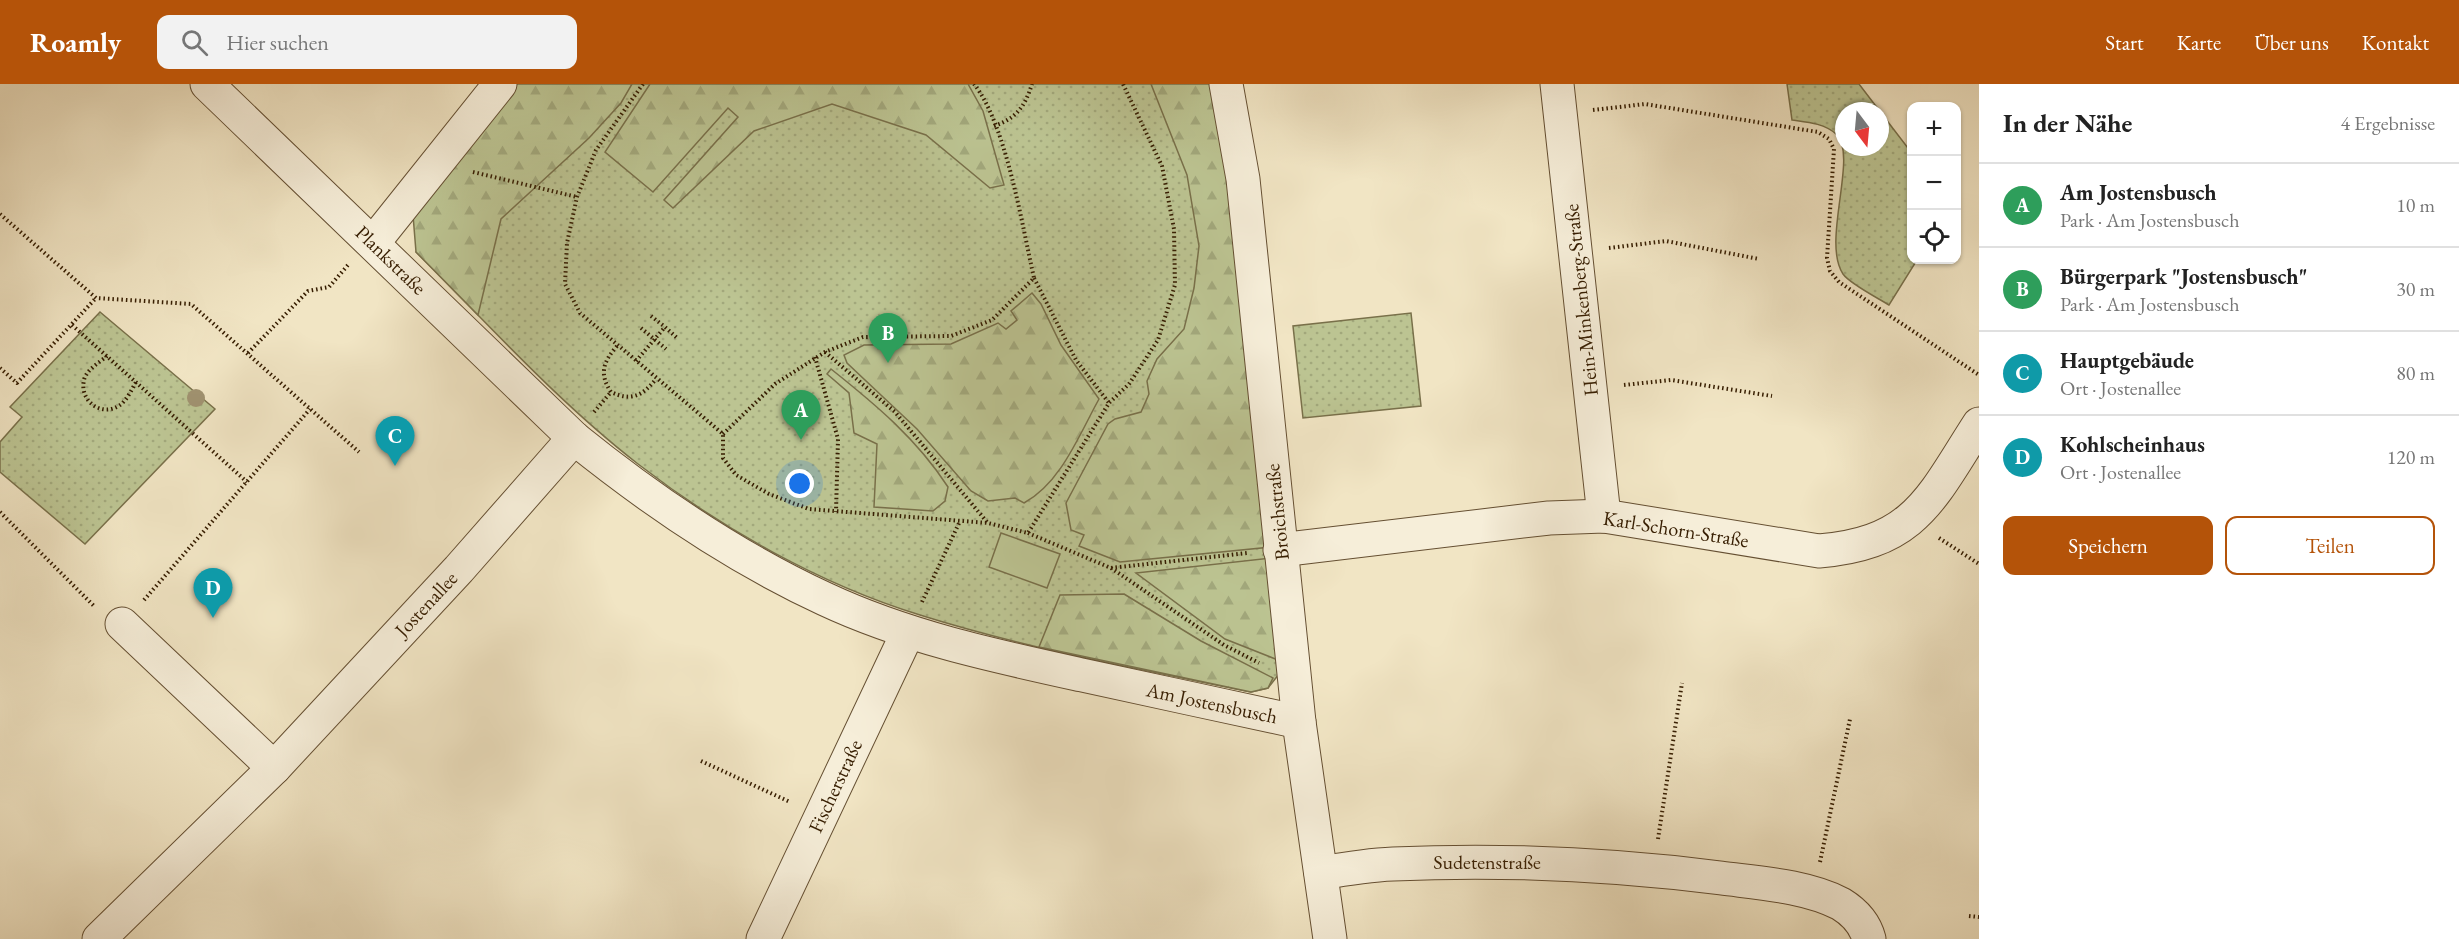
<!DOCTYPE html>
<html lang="de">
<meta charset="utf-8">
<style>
body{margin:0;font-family:"EB Garamond",serif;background:#f2f2f2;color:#222}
.controls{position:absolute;right:18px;top:18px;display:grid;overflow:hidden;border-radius:12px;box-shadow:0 2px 4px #0004}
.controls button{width:54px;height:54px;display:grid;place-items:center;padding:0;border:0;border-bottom:2px solid #e0e0e0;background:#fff;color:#222;font:30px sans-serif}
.compass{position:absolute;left:1835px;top:18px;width:54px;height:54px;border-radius:50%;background:#fff;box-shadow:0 2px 4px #0004;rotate:164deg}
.you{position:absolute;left:800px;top:400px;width:21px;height:21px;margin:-15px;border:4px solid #fff;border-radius:50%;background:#1a73e8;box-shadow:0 0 0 9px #1a73e833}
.badge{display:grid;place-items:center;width:39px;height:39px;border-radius:50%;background:#b45309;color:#fff;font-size:20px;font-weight:700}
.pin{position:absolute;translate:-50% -50px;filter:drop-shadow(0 2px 3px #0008)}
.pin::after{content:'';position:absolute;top:32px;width:21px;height:18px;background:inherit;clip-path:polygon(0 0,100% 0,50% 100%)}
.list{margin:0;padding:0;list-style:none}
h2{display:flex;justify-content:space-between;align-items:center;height:78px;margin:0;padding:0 24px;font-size:26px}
h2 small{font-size:20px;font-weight:400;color:#767676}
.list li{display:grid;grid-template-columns:39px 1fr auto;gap:18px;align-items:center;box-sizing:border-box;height:84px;padding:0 24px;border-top:2px solid #e0e0e0}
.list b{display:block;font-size:22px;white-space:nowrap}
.list p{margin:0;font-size:20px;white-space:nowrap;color:#767676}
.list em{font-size:20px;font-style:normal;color:#767676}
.actions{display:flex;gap:12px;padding:18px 24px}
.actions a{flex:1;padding:14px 0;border:2px solid #b45309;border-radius:12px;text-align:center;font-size:21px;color:#b45309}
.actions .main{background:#b45309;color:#fff}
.icon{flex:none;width:33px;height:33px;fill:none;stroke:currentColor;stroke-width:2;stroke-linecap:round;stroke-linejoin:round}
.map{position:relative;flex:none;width:1979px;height:855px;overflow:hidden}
header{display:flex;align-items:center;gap:36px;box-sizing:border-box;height:84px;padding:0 30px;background:#b45309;color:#fff}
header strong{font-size:28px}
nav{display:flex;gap:33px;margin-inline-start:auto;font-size:21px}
.search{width:420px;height:54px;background:#f2f2f2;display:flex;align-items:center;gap:15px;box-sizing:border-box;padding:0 21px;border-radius:12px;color:#767676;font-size:22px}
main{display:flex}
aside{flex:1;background:#fff}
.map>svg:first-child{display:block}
.green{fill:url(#green-dots);stroke:#79704a;stroke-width:1.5;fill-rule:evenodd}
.forest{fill:url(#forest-firs);stroke:#79704a;stroke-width:1.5}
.pitch{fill:#bcc492;stroke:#79704a;stroke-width:1.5}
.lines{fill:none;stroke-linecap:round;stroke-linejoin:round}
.minor-casing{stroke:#654f32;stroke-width:35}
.path{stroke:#361d01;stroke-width:4;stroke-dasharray:1.5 3;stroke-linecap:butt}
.minor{stroke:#f6eed9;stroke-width:33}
.tree{fill:#a09270}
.labels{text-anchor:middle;stroke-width:4.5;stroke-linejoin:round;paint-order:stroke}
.street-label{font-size:20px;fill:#361d01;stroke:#f6eed9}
</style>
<header>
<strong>Roamly</strong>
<div class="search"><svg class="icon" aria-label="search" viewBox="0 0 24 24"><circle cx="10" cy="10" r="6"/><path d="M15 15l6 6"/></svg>Hier suchen</div>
<nav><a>Start</a><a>Karte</a><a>Über uns</a><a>Kontakt</a></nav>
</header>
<main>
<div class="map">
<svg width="1979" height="855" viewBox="0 0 1979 855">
<defs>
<pattern id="green-dots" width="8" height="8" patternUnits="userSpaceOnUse" patternTransform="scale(1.5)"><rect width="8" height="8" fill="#bcc492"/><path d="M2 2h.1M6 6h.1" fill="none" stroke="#a2a87c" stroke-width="1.8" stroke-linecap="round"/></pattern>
<pattern id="forest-firs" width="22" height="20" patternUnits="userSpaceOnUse" patternTransform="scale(1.5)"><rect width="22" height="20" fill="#bcc492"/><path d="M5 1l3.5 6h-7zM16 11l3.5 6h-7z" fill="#a2a87c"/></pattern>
</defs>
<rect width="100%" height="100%" fill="#f1e5c4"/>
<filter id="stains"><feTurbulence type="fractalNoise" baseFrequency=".00333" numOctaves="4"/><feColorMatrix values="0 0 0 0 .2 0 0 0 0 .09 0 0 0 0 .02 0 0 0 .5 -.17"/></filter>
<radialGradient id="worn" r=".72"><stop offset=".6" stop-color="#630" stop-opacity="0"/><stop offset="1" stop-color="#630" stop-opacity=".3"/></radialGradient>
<g class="green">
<path d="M516,0H1213L1279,590L1268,604L1251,608C1140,585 1028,565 920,531C819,500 721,444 638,380C557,317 488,240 416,168Z"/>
<path d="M1787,0H1859L1911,68L1912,176H1917L1889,221C1878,214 1850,200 1843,190C1821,157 1859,71 1836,50C1824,39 1806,38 1792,36ZM1844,27H1880V63H1844Z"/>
<path d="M100,228L215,325L85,460L0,388V358L22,333L10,323Z"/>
<path d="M1411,229L1421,322L1303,334L1293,242Z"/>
</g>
<g class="forest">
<path d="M516,0H632L621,19L589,54L501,135L478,231L416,168L413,131Z"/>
<path d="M650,0H968L983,27L1004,101L990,104L926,51L832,20L754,47L673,124L664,116L738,33L728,24L653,108L605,68Z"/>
<path d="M1151,0H1213L1229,95L1271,463L1120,478L1079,462L1084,451L1071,446L1066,419L1108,340L1115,335L1141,328L1149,310L1147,297L1157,275L1184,245L1194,204L1199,162L1187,91Z"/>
<path d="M1032,209L1041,220L1061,261L1099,315C1079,351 1061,399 1024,419L1015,414L988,417L971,407L917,345L847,279L844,271L864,261L951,260L998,239L1006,245L1017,236L1011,227Z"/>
<path d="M831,285C875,320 917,355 948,403L945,417L933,427L874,423L877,360L854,349L849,309L827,290Z"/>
<path d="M1271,474L1278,576L1225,555L1136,489Z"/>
<path d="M1124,510L1201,557L1273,594L1268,604L1251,608L1039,563L1060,511Z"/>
</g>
<path class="pitch" d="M1001,449L1060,470L1047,504L989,483Z"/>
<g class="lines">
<defs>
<g id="minor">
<path d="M207,0L574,354C652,417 734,473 825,515C906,553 995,572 1082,591C1154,607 1227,622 1299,638"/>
<path d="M1226,0L1243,95L1299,638L1330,855"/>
<path d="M1557,0L1604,432"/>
<path d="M373,159L500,0"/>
<path d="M1280,466L1549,434L1604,432L1819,467C1916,459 1931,414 1979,340"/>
<path d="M122,540L274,684"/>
<path d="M1321,789C1344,785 1369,781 1393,780C1504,775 1611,780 1721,794C1759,799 1807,802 1841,820C1854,828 1865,840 1869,855"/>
<path d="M99,855L274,684L459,485L574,354"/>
<path d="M763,855L908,548"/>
</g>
</defs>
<use href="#minor" class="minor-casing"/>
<g class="path">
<path d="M643,0L596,66L577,113L567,159L565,200L580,229L723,350V374L736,391L769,410L809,425L988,439L1028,449L1109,319L1129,300L1158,256L1175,201L1174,145L1162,82L1123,0"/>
<path d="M1593,26L1645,20L1818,48L1829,55L1834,65L1827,174L1830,187L1839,198L1979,291"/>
<path d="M994,42C1017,34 1025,22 1032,0"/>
<path d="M473,88L577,113"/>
<path d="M0,130L96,214L191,220L359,368"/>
<path d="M1609,164L1666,157L1759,175"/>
<path d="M1034,194L1076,276L1109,319"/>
<path d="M651,232L665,243"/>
<path d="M72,241L247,398"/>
<path d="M641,244L666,265"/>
<path d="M617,262C603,278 599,290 611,308C632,318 643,311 656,295"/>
<path d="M825,268L895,328L987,438"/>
<path d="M248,269L308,207L329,203L348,181"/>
<path d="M107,272C100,278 86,286 84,296C79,317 102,334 120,321C127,316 132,305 136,298"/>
<path d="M815,273L838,355L836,428"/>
<path d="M636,277L665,243L677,254"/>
<path d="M0,284L17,299L96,214"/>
<path d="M1624,301L1671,296L1772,312"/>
<path d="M594,328L611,308"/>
<path d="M723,350L775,300L825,268L863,253L951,252L992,236L1034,194C1022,141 1006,40 974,0"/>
<path d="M0,428L95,523"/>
<path d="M1028,449L1111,484L1224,561L1259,579"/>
<path d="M1939,454L1979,480"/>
<path d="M1111,484L1247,469"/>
<path d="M144,516L310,325"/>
<path d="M922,518L960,437"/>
<path d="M701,677L790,718"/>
<path d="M1658,755L1682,599"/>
<path d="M1820,778L1850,635"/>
<path d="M1969,832L1979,833"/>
</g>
<use href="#minor" class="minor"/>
</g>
<circle class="tree" cx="196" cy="314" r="9"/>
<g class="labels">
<g class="street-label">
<text transform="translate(391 176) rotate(44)" y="7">Plankstraße</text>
<text transform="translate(1581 216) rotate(-96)" y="7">Hein-Minkenberg-Straße</text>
<text transform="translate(1277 428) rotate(-96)" y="7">Broichstraße</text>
<text transform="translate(1676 445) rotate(9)" y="7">Karl-Schorn-Straße</text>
<text transform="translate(426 520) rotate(-47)" y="7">Jostenallee</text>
<text transform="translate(1212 619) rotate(12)" y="7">Am Jostensbusch</text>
<text transform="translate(835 702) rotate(-65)" y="7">Fischerstraße</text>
<text x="1487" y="785">Sudetenstraße</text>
</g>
</g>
<rect width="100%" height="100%" filter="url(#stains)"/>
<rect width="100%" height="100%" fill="url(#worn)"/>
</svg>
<div class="controls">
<button>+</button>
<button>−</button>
<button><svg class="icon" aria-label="locate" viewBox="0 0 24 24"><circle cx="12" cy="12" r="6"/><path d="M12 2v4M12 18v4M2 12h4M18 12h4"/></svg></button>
</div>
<svg class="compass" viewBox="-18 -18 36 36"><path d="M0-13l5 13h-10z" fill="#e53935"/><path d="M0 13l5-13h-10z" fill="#767676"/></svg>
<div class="you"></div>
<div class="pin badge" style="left:801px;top:356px;background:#2e9e5b">A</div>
<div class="pin badge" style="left:888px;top:279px;background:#2e9e5b">B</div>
<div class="pin badge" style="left:395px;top:382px;background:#0f9aa8">C</div>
<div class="pin badge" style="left:213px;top:534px;background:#0f9aa8">D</div>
</div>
<aside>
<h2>In der Nähe<small>4 Ergebnisse</small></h2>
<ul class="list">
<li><span class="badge" style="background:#2e9e5b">A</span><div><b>Am Jostensbusch</b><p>Park · Am Jostensbusch</p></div><em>10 m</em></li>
<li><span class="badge" style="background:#2e9e5b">B</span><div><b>Bürgerpark &quot;Jostensbusch&quot;</b><p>Park · Am Jostensbusch</p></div><em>30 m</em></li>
<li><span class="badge" style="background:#0f9aa8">C</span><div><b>Hauptgebäude</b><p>Ort · Jostenallee</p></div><em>80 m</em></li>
<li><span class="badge" style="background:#0f9aa8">D</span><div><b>Kohlscheinhaus</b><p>Ort · Jostenallee</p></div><em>120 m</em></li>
</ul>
<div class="actions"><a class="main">Speichern</a><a>Teilen</a></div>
</aside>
</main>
